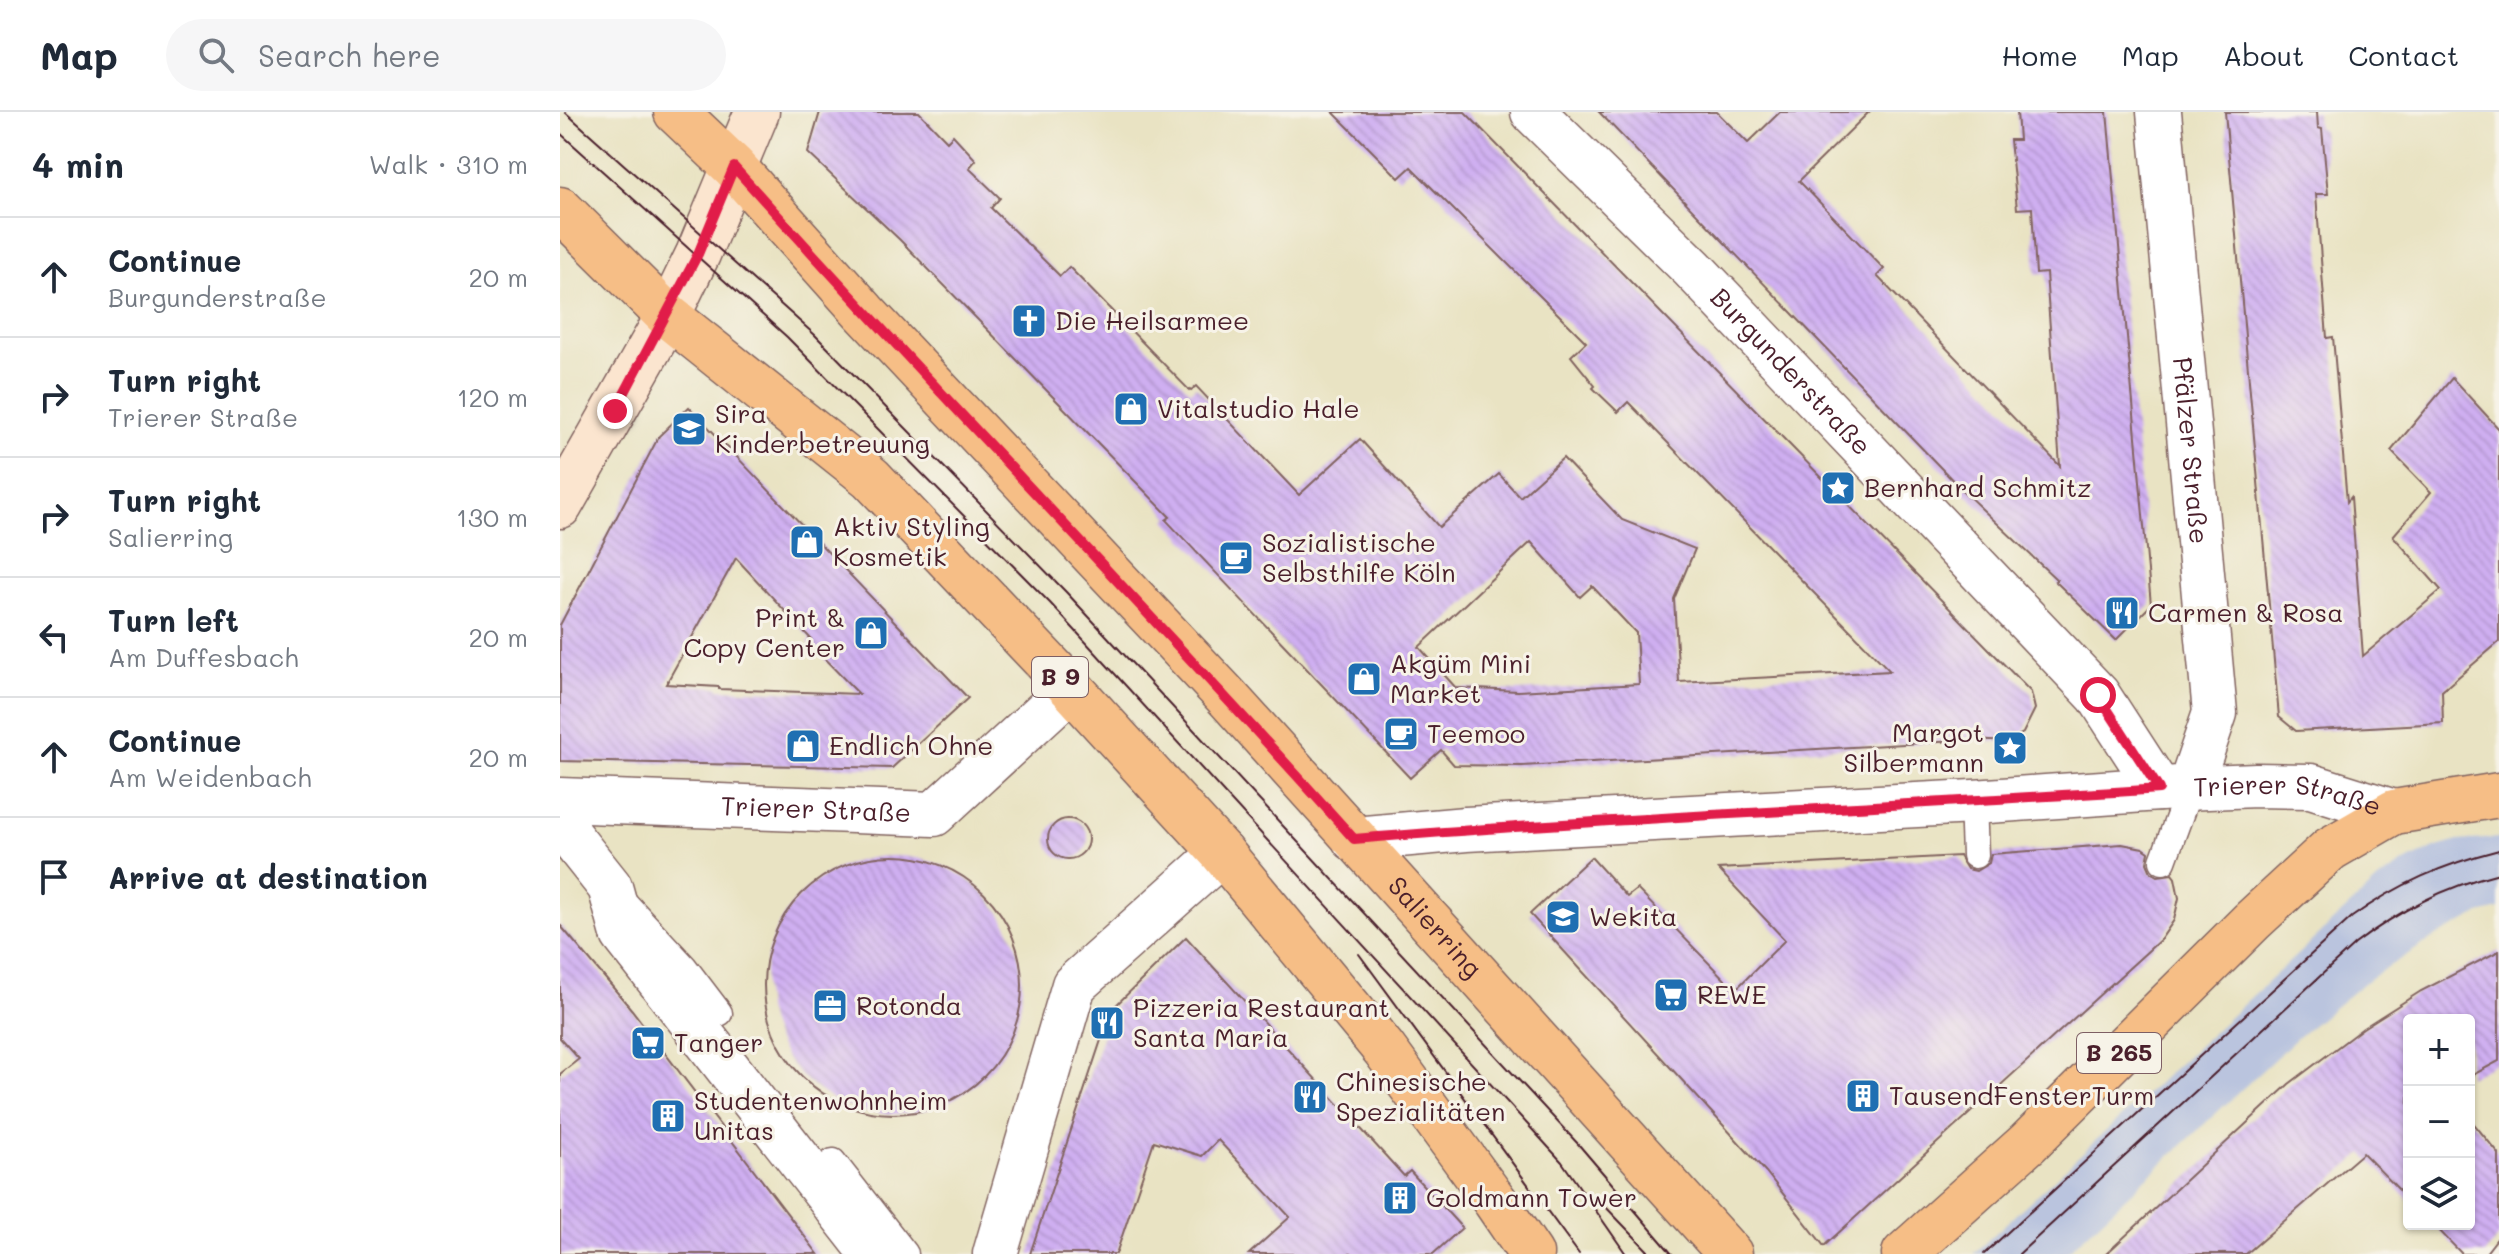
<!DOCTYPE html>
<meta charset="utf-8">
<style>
body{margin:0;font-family:Mali,sans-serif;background:#f6f6f7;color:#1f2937}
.controls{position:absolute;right:24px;bottom:24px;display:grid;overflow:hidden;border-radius:8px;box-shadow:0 2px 6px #0004}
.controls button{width:72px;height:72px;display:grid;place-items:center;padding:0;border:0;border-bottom:2px solid #e0e1e3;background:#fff;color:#1f2937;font:40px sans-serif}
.stop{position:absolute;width:24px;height:24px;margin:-18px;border:6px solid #e11d48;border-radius:50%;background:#fff}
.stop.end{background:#e11d48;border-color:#fff;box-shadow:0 2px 8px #0008}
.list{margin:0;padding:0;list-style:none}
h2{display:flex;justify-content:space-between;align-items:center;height:104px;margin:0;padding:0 32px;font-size:34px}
h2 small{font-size:26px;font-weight:400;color:#747a83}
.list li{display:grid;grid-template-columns:52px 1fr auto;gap:24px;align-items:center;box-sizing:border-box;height:120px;padding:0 32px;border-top:2px solid #e0e1e3}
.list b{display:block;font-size:30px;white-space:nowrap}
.list p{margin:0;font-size:26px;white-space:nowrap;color:#747a83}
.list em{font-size:26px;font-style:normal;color:#747a83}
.icon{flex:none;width:44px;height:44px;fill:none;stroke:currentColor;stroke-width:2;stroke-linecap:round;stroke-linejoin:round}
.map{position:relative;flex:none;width:1939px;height:1142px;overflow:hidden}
header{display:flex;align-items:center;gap:48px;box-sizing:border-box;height:112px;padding:0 40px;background:#fff;border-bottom:2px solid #e0e1e3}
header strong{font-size:38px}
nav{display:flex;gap:44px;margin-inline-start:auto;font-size:28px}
.search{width:560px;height:72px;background:#f6f6f7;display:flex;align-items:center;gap:20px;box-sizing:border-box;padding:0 28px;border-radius:44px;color:#747a83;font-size:30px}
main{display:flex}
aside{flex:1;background:#fff}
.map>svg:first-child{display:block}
.railway{fill:#bac4de}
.building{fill:url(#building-back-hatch);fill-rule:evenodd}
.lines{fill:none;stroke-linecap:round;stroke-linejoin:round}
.lane-casing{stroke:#826460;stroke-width:29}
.street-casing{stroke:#826460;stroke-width:47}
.secondary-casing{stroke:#826460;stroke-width:47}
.primary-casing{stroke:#826460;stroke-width:47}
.lane{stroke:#fff;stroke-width:26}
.street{stroke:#fff;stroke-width:44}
.secondary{stroke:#fbe5cf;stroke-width:44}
.primary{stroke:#f6be86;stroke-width:44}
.tram{stroke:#4a1f2b;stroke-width:2}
.route{stroke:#e11d48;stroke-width:10}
.labels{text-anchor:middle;stroke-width:6;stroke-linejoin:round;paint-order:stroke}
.shield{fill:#f7f3e8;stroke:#7e5f64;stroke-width:2}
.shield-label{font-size:24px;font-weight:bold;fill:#4a1f2b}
.poi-label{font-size:26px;fill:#4a1f2b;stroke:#f7f3e8;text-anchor:start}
.street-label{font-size:26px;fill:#4a1f2b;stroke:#f7f3e8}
</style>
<header>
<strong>Map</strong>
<div class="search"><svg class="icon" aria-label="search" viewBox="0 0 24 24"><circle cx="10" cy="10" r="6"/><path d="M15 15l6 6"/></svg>Search here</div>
<nav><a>Home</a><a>Map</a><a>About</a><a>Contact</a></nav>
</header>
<main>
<aside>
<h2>4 min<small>Walk · 310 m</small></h2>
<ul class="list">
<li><svg class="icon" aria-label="ahead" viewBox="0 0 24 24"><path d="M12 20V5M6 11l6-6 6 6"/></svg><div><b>Continue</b><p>Burgunderstraße</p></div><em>20 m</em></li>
<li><svg class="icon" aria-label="right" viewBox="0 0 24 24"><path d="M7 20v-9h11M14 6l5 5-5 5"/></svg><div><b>Turn right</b><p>Trierer Straße</p></div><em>120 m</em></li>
<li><svg class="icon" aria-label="right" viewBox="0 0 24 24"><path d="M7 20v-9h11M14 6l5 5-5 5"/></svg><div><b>Turn right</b><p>Salierring</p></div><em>130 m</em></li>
<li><svg class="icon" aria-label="left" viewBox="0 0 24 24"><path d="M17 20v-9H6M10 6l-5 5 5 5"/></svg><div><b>Turn left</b><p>Am Duffesbach</p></div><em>20 m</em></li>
<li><svg class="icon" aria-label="ahead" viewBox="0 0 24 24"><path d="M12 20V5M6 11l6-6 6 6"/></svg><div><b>Continue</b><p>Am Weidenbach</p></div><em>20 m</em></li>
<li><svg class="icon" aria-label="arrive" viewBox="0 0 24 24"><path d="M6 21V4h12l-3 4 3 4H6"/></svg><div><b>Arrive at destination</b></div></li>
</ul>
</aside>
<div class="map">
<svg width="1939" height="1142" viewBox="0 0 1939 1142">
<defs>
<pattern id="building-back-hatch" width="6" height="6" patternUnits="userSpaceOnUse" patternTransform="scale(2)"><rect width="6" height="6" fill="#cfaff1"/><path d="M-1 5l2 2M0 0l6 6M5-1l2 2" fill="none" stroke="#b396cf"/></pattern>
</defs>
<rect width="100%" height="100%" fill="#f7f3e8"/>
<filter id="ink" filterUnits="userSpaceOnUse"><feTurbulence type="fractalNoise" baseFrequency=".0125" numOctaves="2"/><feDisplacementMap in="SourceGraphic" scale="16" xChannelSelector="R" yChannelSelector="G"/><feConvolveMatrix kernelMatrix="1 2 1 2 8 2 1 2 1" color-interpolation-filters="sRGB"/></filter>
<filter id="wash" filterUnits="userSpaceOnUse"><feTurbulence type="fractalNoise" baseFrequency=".006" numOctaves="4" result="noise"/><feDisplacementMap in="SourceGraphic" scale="32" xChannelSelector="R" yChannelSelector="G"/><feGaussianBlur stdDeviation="1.8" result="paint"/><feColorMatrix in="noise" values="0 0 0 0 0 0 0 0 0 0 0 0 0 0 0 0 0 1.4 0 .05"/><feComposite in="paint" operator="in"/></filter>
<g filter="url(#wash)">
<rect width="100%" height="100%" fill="#e9e3c3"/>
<path class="railway" d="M1939,726V797L1920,802L1878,823L1809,867L1739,924L1505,1142H1413L1818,768L1848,748L1875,736L1898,729Z"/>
<g id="blocks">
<g class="building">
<path d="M260,0H359L387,29L393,23L416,48L409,56L440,86L431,96L500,164L509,155L630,279L636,274L739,383L800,327L879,415L939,362L960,385L1003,346L1062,408L1135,437L1114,487L1119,570L1330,559L1068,290L1058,300L1033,276L1035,274L1011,244L1026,230L851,55L839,66L773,0H905L1471,580L1475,597L1463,621L1447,630L1414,628L962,654L894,653L881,638L850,666L606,408L610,405L340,128L248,41ZM971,430L1020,485L1032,474L1076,521L1079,572L958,579L896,576L859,535Z"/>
<path d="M1039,0H1157L1188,31L1220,0H1309L1239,69L1324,157L1317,164L1500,354L1486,161L1476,162L1472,96L1457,97L1450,28H1459L1457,0H1547L1591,493L1556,528L1495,469L1497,468L1403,379Z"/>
<path d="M1665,0H1757L1758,16L1762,17L1768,82H1756L1767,226L1773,225L1787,390L1791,385L1803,544L1881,478L1833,424L1871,380L1831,339L1892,266L1939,317V530L1882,579L1883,611L1736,619L1719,605Z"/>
<path d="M129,295L408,586L332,656L0,649V513L99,324ZM176,446L251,527L248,530L299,582L159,577V575L106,572Z"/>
<circle cx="508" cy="727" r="20"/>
<path d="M1562,732L1583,736L1589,740L1587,751L1591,760L1598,764L1612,762L1615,766L1619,786L1614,808L1601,827L1264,1134L1206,1060L970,802L1031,745L1067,785L1077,777L1175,878L1225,828L1158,757L1399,744L1407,757L1416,759L1429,751L1431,742Z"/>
<circle cx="333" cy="873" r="129"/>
<path d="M0,813L72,898L258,1142H0V962L19,947L0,926Z"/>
<path d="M626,825L844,1064L850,1059L902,1116L873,1142H689L730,1105L658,1028L642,1044L594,1029L556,1142H470L551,898Z"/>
<path d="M1939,839V949L1909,965V908H1849V1088L1803,1041L1686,1142H1546L1729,972L1803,916L1861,879Z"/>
<path d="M1909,1006L1939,1042V1124L1925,1142H1902L1873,1112H1909Z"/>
</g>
</g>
</g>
<g filter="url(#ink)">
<use href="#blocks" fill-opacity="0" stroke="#826460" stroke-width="2"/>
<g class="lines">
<defs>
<g id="lane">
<path d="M1413,690L1415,743"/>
<path d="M1603,749L1630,675"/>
<path d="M60,786L124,855L159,901"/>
<path d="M273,1050L345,1142"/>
</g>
<g id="street">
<path id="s1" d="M973,0L1132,156L1538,583L1599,677"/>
<path id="s2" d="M1599,0L1655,601L1630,675"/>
<path id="s3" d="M0,688L374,702L511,576"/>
<path d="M0,712L50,775L63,822L313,1142"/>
<path id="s4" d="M794,727L906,717L1413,690L1599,677L1696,673L1751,674L1834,700"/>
<path d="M435,1142L514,873L662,741"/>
</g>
<path id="secondary" d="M0,394L108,204L138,142L197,0"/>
<g id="primary">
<path id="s5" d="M116,0L174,55L304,200L667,585L1170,1142"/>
<path d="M0,97L108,204L311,366L511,576L662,741L824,937L935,1089L971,1142"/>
<path d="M1344,1142L1468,1031L1692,809L1770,737L1834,700L1939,683"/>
</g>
</defs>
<use href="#lane" class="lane-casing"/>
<use href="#street" class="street-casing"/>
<use href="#secondary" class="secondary-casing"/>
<use href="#primary" class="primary-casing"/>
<use href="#lane" class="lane"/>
<use href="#street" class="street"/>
<use href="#secondary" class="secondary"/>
<use href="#primary" class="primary"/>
<g class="tram">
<path d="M5,0L255,223L506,480L1019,1033L1112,1142"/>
<path d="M0,21L227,225L490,491L1002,1050L1066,1142"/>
<path d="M799,842L1019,1142"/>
<path d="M1041,1090L1091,1142"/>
<path d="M1424,1142L1792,805C1838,772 1884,752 1939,738"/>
<path d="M1459,1142L1795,832C1840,798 1884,775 1939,761"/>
</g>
</g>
</g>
<g class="lines" filter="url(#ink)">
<path class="route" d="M55,299L138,142L174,55C377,282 591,499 794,727C1062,705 1331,695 1599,677L1538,583"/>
</g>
<defs>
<symbol id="church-square" viewBox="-11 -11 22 22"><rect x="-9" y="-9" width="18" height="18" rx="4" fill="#1f6fb2" stroke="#f7f3e8"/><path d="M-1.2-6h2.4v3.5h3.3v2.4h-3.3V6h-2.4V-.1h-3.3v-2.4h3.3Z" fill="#fff"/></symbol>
<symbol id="shop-square" viewBox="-11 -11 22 22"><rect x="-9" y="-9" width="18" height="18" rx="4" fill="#1f6fb2" stroke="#f7f3e8"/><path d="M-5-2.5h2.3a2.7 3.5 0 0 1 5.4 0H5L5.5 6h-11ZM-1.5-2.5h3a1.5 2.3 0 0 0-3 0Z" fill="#fff"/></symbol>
<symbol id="school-square" viewBox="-11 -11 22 22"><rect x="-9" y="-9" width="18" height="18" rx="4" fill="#1f6fb2" stroke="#f7f3e8"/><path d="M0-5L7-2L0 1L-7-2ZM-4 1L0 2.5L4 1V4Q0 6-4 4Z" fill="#fff"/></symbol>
<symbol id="sight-square" viewBox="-11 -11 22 22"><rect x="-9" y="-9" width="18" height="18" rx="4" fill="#1f6fb2" stroke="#f7f3e8"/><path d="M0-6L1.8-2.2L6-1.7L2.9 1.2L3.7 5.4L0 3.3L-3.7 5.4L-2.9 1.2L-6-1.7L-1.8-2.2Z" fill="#fff"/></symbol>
<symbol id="cafe-square" viewBox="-11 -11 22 22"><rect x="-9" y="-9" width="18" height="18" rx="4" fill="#1f6fb2" stroke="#f7f3e8"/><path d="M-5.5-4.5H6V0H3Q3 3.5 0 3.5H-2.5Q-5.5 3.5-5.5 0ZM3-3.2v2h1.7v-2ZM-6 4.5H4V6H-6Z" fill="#fff"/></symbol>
<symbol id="restaurant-square" viewBox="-11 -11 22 22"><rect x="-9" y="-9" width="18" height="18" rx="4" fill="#1f6fb2" stroke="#f7f3e8"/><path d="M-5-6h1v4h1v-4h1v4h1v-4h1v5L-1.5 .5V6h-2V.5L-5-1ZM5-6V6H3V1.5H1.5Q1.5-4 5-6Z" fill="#fff"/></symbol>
<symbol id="supermarket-square" viewBox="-11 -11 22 22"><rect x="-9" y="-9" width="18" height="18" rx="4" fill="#1f6fb2" stroke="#f7f3e8"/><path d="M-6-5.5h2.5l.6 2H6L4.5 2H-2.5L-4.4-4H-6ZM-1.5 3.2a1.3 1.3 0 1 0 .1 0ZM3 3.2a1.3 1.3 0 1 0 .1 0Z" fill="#fff"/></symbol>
<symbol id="office-square" viewBox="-11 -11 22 22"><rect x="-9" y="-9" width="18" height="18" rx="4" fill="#1f6fb2" stroke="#f7f3e8"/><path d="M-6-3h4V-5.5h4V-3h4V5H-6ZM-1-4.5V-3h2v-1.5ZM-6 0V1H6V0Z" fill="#fff"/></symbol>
<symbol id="building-square" viewBox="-11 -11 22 22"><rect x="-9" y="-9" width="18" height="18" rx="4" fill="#1f6fb2" stroke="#f7f3e8"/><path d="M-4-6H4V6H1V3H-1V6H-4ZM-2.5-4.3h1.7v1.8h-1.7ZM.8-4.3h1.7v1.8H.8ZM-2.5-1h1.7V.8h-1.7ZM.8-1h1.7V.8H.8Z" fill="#fff"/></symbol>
</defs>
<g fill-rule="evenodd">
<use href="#church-square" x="449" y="189" width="40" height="40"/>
<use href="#shop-square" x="551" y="277" width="40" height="40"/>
<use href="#school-square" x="109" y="297" width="40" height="40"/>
<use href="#sight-square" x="1258" y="356" width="40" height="40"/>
<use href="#shop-square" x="227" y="410" width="40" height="40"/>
<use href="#cafe-square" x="656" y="426" width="40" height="40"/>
<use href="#restaurant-square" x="1542" y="481" width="40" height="40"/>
<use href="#shop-square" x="291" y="501" width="40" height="40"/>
<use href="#shop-square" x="784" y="547" width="40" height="40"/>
<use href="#cafe-square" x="821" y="602" width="40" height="40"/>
<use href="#shop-square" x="223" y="614" width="40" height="40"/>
<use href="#sight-square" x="1430" y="616" width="40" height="40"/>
<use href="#school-square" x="983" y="785" width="40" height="40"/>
<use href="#supermarket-square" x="1091" y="863" width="40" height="40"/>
<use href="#office-square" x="250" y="874" width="40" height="40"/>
<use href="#restaurant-square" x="527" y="891" width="40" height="40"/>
<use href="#supermarket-square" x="68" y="911" width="40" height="40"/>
<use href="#building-square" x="1283" y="964" width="40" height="40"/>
<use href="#restaurant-square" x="730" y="965" width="40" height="40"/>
<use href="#building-square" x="88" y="984" width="40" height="40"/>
<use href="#building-square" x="820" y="1066" width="40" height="40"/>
</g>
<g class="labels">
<g class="shield">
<rect x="472" y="545" width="56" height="40" rx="6"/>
<rect x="1517" y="921" width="84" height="40" rx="6"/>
</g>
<g class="shield-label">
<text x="500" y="573">B 9</text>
<text x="1559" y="949">B 265</text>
</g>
<g class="poi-label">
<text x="495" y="218">Die Heilsarmee</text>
<text x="597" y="306">Vitalstudio Hale</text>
<text x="155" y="311">Sira<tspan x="155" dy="30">Kinderbetreuung</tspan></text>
<text x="1304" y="385">Bernhard Schmitz</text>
<text x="273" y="424">Aktiv Styling<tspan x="273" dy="30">Kosmetik</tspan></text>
<text x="702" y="440">Sozialistische<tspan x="702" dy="30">Selbsthilfe Köln</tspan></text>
<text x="1588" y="510">Carmen &amp; Rosa</text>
<text x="285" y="515" text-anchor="end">Print &amp;<tspan x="285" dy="30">Copy Center</tspan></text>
<text x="830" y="561">Akgüm Mini<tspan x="830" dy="30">Market</tspan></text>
<text x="1424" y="630" text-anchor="end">Margot<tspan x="1424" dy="30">Silbermann</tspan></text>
<text x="867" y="631">Teemoo</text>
<text x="269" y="643">Endlich Ohne</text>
<text x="1029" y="814">Wekita</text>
<text x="1137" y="892">REWE</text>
<text x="296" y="903">Rotonda</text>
<text x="573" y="905">Pizzeria Restaurant<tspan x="573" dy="30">Santa Maria</tspan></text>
<text x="114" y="940">Tanger</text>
<text x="776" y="979">Chinesische<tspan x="776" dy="30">Spezialitäten</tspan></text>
<text x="1329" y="993">TausendFensterTurm</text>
<text x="134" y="998">Studentenwohnheim<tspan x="134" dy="30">Unitas</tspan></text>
<text x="866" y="1095">Goldmann Tower</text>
</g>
<g class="street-label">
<text dy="9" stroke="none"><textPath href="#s1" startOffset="366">Burgunderstraße</textPath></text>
<text dy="9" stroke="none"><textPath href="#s2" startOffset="340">Pfälzer Straße</textPath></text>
<text dy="9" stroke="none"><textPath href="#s4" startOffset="936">Trierer Straße</textPath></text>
<text dy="9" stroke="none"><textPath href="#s3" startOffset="256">Trierer Straße</textPath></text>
<text dy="9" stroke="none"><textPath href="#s5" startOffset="1114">Salierring</textPath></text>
</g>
</g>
</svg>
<div class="controls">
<button>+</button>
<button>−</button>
<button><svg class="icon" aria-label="layers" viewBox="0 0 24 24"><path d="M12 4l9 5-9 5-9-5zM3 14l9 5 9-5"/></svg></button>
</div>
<div class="stop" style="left:1538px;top:583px"></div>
<div class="stop end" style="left:55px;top:299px"></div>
</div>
</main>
